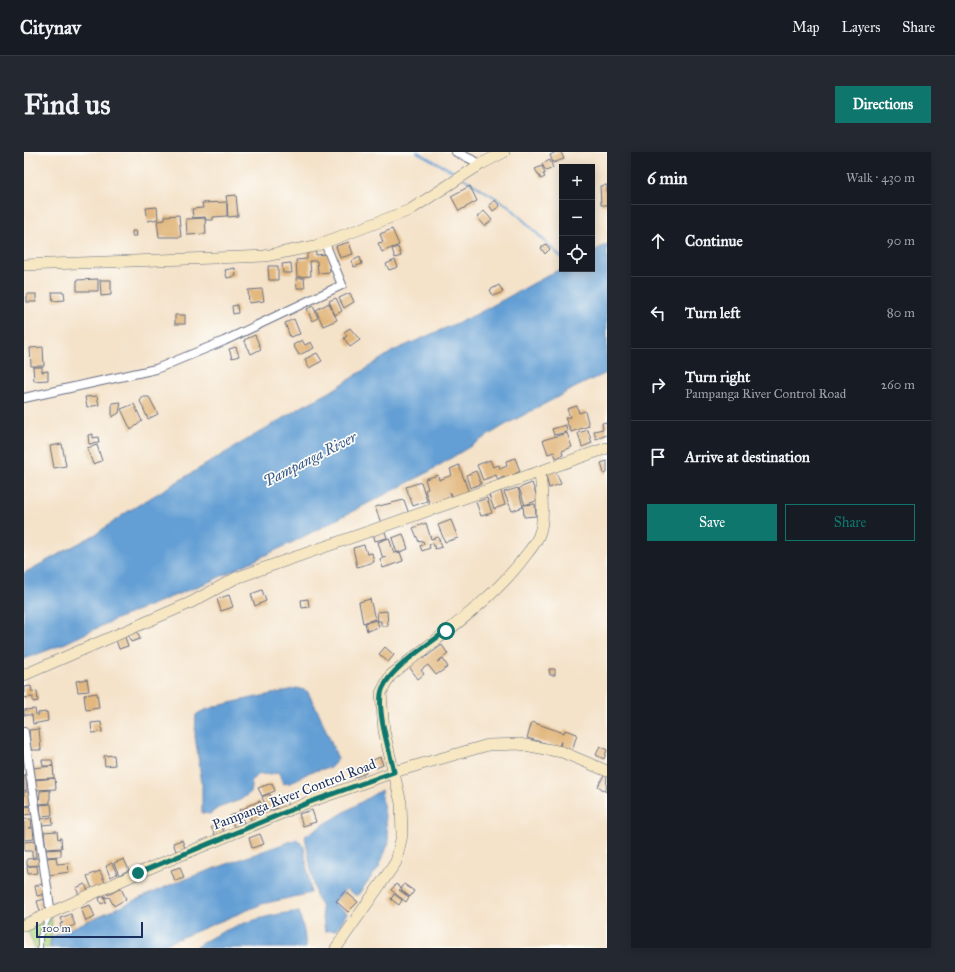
<!DOCTYPE html>
<meta charset="utf-8">
<style>
body{margin:0;font-family:"IM FELL Great Primer",serif;background:#242831;color:#f1f3f6}
.controls{position:absolute;right:12px;top:12px;display:grid;overflow:hidden;border-radius:0px;box-shadow:0 2px 10px #0003}
.controls button{width:36px;height:36px;display:grid;place-items:center;padding:0;border:0;border-bottom:1px solid #363941;background:#171b24;color:#f1f3f6;font:20px sans-serif}
.scale{position:absolute;left:12px;bottom:10px;width:107px;box-sizing:border-box;padding-left:4px;border:2px solid #1b2f5e;border-top:0;font-size:11px;line-height:14px;white-space:nowrap;color:#1b2f5e;-webkit-text-stroke:3px #fdfcf7;paint-order:stroke}
.stop{position:absolute;width:12px;height:12px;margin:-9px;border:3px solid #0f766e;border-radius:50%;background:#fff}
.stop.end{background:#0f766e;border-color:#fff;box-shadow:0 1px 4px #0008}
.list{margin:0;padding:0;list-style:none}
h2{display:flex;justify-content:space-between;align-items:center;height:52px;margin:0;padding:0 16px;font-size:17px}
h2 small{font-size:13px;font-weight:400;color:#9ea1a6}
.list li{display:grid;grid-template-columns:26px 1fr auto;gap:12px;align-items:center;box-sizing:border-box;height:72px;padding:0 16px;border-top:1px solid #363941}
.list b{display:block;font-size:15px;white-space:nowrap}
.list p{margin:0;font-size:13px;white-space:nowrap;color:#9ea1a6}
.list em{font-size:13px;font-style:normal;color:#9ea1a6}
.actions{display:flex;gap:8px;padding:12px 16px}
.actions a{flex:1;padding:9px 0;border:1px solid #0f766e;border-radius:0px;text-align:center;font-size:14px;color:#0f766e}
.actions .main{background:#0f766e;color:#fff}
.icon{flex:none;width:22px;height:22px;fill:none;stroke:currentColor;stroke-width:2;stroke-linecap:round;stroke-linejoin:round}
.map{position:relative;flex:none;width:583px;height:796px;overflow:hidden;border-radius:0px}
header{display:flex;align-items:center;gap:24px;box-sizing:border-box;height:56px;padding:0 20px;background:#171b24;border-bottom:1px solid #363941}
header strong{font-size:19px}
nav{display:flex;gap:22px;margin-inline-start:auto;font-size:14px}
.intro{display:flex;align-items:center;justify-content:space-between;box-sizing:border-box;height:96px;padding:0 24px}
h1{margin:0;font-size:28px}
.button{padding:10px 18px;border-radius:0px;background:#0f766e;color:#fff;font-size:14px;font-weight:700}
main{display:flex;gap:24px;padding:0 24px}
aside{flex:1;background:#171b24;border-radius:0px;box-shadow:0 2px 10px #0003}
.map>svg:first-child{display:block}
.green{fill:#aed781;stroke:#648370}
.water{fill:#649fd4;stroke:#406799}
.lines{fill:none;stroke-linecap:round;stroke-linejoin:round}
.stream{stroke:#649fd4;stroke-width:2}
.building{fill:#e2b87f}
.lane-casing{stroke:#676e83;stroke-width:5.5}
.street-casing{stroke:#676e83;stroke-width:10}
.secondary-casing{stroke:#676e83;stroke-width:12}
.lane{stroke:#fff;stroke-width:4}
.street{stroke:#fff;stroke-width:8}
.secondary{stroke:#f7e8c3;stroke-width:11}
.route{stroke:#0f766e;stroke-width:5}
.labels{text-anchor:middle;stroke-width:3.5;stroke-linejoin:round;paint-order:stroke}
.street-label{font-size:14px;fill:#1b2f5e;stroke:#fdfcf7}
.water-label{font-size:15px;font-style:italic;fill:#385c8d;stroke:#fdfcf7}
</style>
<header>
<strong>Citynav</strong>
<nav><a>Map</a><a>Layers</a><a>Share</a></nav>
</header>
<div class="intro"><h1>Find us</h1><a class="button">Directions</a></div>
<main>
<div class="map">
<svg width="583" height="796" viewBox="0 0 583 796">
<rect width="100%" height="100%" fill="#fdfcf7"/>
<filter id="ink" filterUnits="userSpaceOnUse"><feTurbulence type="fractalNoise" baseFrequency=".025" numOctaves="2"/><feDisplacementMap in="SourceGraphic" scale="8" xChannelSelector="R" yChannelSelector="G"/><feConvolveMatrix kernelMatrix="1 2 1 2 8 2 1 2 1" color-interpolation-filters="sRGB"/></filter>
<filter id="wash" filterUnits="userSpaceOnUse"><feTurbulence type="fractalNoise" baseFrequency=".012" numOctaves="4" result="noise"/><feDisplacementMap in="SourceGraphic" scale="16" xChannelSelector="R" yChannelSelector="G"/><feGaussianBlur stdDeviation="0.9" result="paint"/><feColorMatrix in="noise" values="0 0 0 0 0 0 0 0 0 0 0 0 0 0 0 0 0 1.4 0 .05"/><feComposite in="paint" operator="in"/></filter>
<g filter="url(#wash)">
<rect width="100%" height="100%" fill="#f4e2c9"/>
<path class="green" d="M28,765L26,796H11L3,777Z"/>
<g class="water">
<path d="M583,92V221L558,232L481,273L401,322L267,391L187,429L90,468L35,494L0,507V421L72,382L103,360L279,254L306,240L369,199L451,163L538,116L568,117V100Z"/>
<path d="M273,536L283,539L294,559L314,607L307,615L286,620L266,631L259,632L255,621L233,623L228,628L226,641L216,648L194,656L186,662L178,661V631L171,584L172,563C181,553 255,542 273,536Z"/>
<path d="M357,638L365,690L355,715L333,744L322,737L309,751L323,761L313,778L301,779L297,753L292,745L281,684Z"/>
<path d="M273,687L280,695L287,741L238,752L132,796H26L27,785L153,730Z"/>
<path d="M270,760H275L280,779L282,796H171C198,776 236,764 270,760Z"/>
</g>
<g class="lines">
<g class="stream">
<path d="M393,0L434,22"/>
<path d="M441,27L485,54L538,106"/>
</g>
</g>
<g id="blocks">
<g class="building">
<path d="M532,0H537L540,7L529,11L526,3Z"/>
<path d="M526,8L529,16L522,19L518,12Z"/>
<path d="M518,14L521,22H519L521,25L517,27L511,17Z"/>
<path d="M583,33V53H577L576,34Z"/>
<path d="M446,34L453,49L435,59L427,44Z"/>
<path d="M212,43L214,64L204,65L203,51V64L189,65V68H182L181,65L169,66L168,57L179,56L178,51L203,50L202,44Z"/>
<path d="M471,48L476,54L469,59L465,53Z"/>
<path d="M133,55L134,67L124,69L122,56Z"/>
<path d="M460,59L468,68L461,74L453,65Z"/>
<path d="M155,63L157,85H135L133,69L141,68V64Z"/>
<path d="M181,66L182,82L163,83L162,67Z"/>
<path d="M368,77L375,93L358,100L354,91L359,90L356,82Z"/>
<path d="M108,79H112L113,84H108Z"/>
<path d="M325,90L329,102L316,106L312,94Z"/>
<path d="M522,92L526,97L521,102L517,96Z"/>
<path d="M374,95L377,104L371,106L368,97Z"/>
<path d="M283,96H291L292,103L304,102L306,120L294,121L293,109H286L287,124L273,125L272,108L283,107Z"/>
<path d="M336,105L338,112L330,115L328,109Z"/>
<path d="M371,108L374,115L365,118L362,112Z"/>
<path d="M267,111L268,121H259L258,112Z"/>
<path d="M244,114H254V128H245Z"/>
<path d="M211,116L212,124L203,126L201,118Z"/>
<path d="M272,126H280L281,136H273Z"/>
<path d="M74,127V139H53V128Z"/>
<path d="M76,128H87V143L77,144Z"/>
<path d="M475,133L479,140L469,144L466,138Z"/>
<path d="M238,137L240,149L225,151L224,138Z"/>
<path d="M28,140H40L41,148L29,149Z"/>
<path d="M326,141L330,150L320,156L315,146Z"/>
<rect x="3" y="142" width="9" height="8"/>
<path d="M312,146L318,159L311,163L305,149Z"/>
<path d="M305,151L313,168L299,174L292,158Z"/>
<path d="M213,153L214,161L209,162L208,154Z"/>
<path d="M289,154L294,166L288,169L283,157Z"/>
<rect x="151" y="163" width="10" height="9"/>
<path d="M270,167L276,182L266,185L261,171Z"/>
<path d="M326,176L336,188L326,195L320,186L323,184L320,180Z"/>
<path d="M231,183L237,197L227,202L220,188Z"/>
<path d="M278,188L281,193L287,190L290,196L275,203L269,193Z"/>
<path d="M19,195L20,214H7L6,196Z"/>
<path d="M212,195L215,204L208,206L205,197Z"/>
<path d="M293,201L298,209L285,216L281,207Z"/>
<path d="M9,215H18V220L24,219V228L10,229Z"/>
<path d="M73,244L75,253L63,255L61,245Z"/>
<path d="M119,245H125L134,262L124,267L116,249Z"/>
<path d="M97,250L95,261L88,265V251Z"/>
<path d="M110,252L118,269L107,278L97,257Z"/>
<path d="M553,254L555,261L561,259L565,274L547,280L541,266L546,265L543,257Z"/>
<path d="M583,270V283L572,287L570,279L579,277L578,271Z"/>
<path d="M542,273L543,280L530,283L528,277Z"/>
<path d="M564,278L568,291L558,295L554,281Z"/>
<path d="M543,281L548,295L538,299L539,303L532,306L530,300L524,302L519,288Z"/>
<path d="M69,282V286L74,285L75,291L65,292L64,283Z"/>
<path d="M38,292L42,314L30,316L26,294Z"/>
<path d="M73,293L78,309L69,312L63,296Z"/>
<path d="M491,306L496,319L481,328L480,325L474,328L472,323L459,328L453,313L466,308L469,315L475,313L476,317L483,314L482,309Z"/>
<path d="M583,309V321L580,322L577,311Z"/>
<path d="M435,313L445,341L429,345L426,340L428,347L406,354L401,338L404,337L401,327L414,323L415,328L428,323L426,317Z"/>
<path d="M530,316L537,332L525,336L521,319Z"/>
<path d="M452,319L457,332L446,336L442,323Z"/>
<path d="M397,330L403,349L389,354L382,335Z"/>
<path d="M508,331L514,348L501,353L495,336Z"/>
<path d="M494,336L499,355L488,359L480,340Z"/>
<path d="M477,339L481,353L470,357L465,343Z"/>
<path d="M463,346L468,361L457,364L452,350Z"/>
<path d="M380,348L385,362L357,371L351,355Z"/>
<path d="M511,352L512,364L500,365L499,353Z"/>
<path d="M427,368L434,386L421,390L414,373Z"/>
<path d="M402,371L407,387L414,385L418,395L411,397L409,391L405,393L406,396L398,399L396,394L400,392L399,389L395,390L389,376Z"/>
<path d="M360,376L363,386L351,389L349,380Z"/>
<path d="M379,382L384,397L373,401L368,386Z"/>
<path d="M365,386L370,401L376,400L379,409L359,416L356,407L362,405L358,404L354,390Z"/>
<path d="M340,393L343,402L348,401L350,410L333,415L329,396Z"/>
<path d="M238,438L242,449L231,454L227,442Z"/>
<path d="M205,443L209,455L197,459L193,447Z"/>
<path d="M284,447L285,455L278,456L277,448Z"/>
<path d="M346,447L351,467L339,471L335,450Z"/>
<path d="M363,459L364,474H357V469H354L353,460Z"/>
<path d="M353,468L355,475L343,479L341,471Z"/>
<path d="M112,477L116,487L107,490L103,480Z"/>
<path d="M100,482L104,494L95,497L91,485Z"/>
<path d="M418,493L424,502L413,510L419,507L424,515L412,523L404,513L397,518L400,522L394,527L383,512L396,502L399,507Z"/>
<path d="M361,495L370,503L364,510L355,502Z"/>
<path d="M525,517H531V523H526Z"/>
<path d="M63,527L65,539L54,540L52,529Z"/>
<path d="M7,534L8,540L13,539L14,549L9,550V545L0,546V535Z"/>
<path d="M73,541L75,556L62,558L60,543Z"/>
<path d="M11,557L12,563H15L14,561L23,560L24,569L9,572L8,563H0V558Z"/>
<path d="M77,570L78,580L68,581L67,571Z"/>
<path d="M508,570L540,581L541,578L553,582L548,599L536,596L537,589L535,595L503,586Z"/>
<path d="M15,577L17,598H7L5,578Z"/>
<path d="M576,594L583,598L580,607L572,603Z"/>
<path d="M90,603L91,613L81,614L80,604Z"/>
<path d="M356,605L359,613L352,616L349,608Z"/>
<path d="M18,608H28L29,614H19Z"/>
<path d="M29,614L30,626L10,627L9,616Z"/>
<path d="M340,614L342,621L330,626L327,619Z"/>
<path d="M581,622L583,623L582,640L574,634Z"/>
<path d="M0,623H2L3,638L0,639Z"/>
<path d="M31,626L32,637L11,638L10,628Z"/>
<path d="M248,631L251,639L238,644L234,636Z"/>
<path d="M26,638V651L15,652L16,639Z"/>
<path d="M0,640H7L8,653L0,654Z"/>
<path d="M245,642L251,650L261,646L264,655L254,659L253,656L244,659L238,645Z"/>
<path d="M236,649L241,664L227,668L225,660L217,663L220,671L210,675L206,664L216,660L215,658L223,655V654Z"/>
<path d="M27,652L28,663L17,664L16,653Z"/>
<path d="M8,654L9,662L0,663V655Z"/>
<path d="M288,658L292,670L279,674L275,662Z"/>
<path d="M28,665L29,672L18,673L17,667Z"/>
<path d="M0,667H7L8,675L4,676H9L10,687L0,688Z"/>
<path d="M197,671L200,680L191,683L187,675Z"/>
<path d="M33,679L34,687L37,686L38,696L22,697L20,680Z"/>
<path d="M236,682L240,692L228,696L225,686Z"/>
<path d="M158,688L161,696L152,699L149,691Z"/>
<path d="M11,689L12,705H8V699H0V690Z"/>
<path d="M37,697V704L23,705L22,698Z"/>
<path d="M32,705L33,712L44,711L45,720L25,723L23,706Z"/>
<path d="M15,706L16,713L3,714V707Z"/>
<path d="M100,707L105,718L95,723L90,711Z"/>
<path d="M88,711L93,722L86,725L82,714Z"/>
<path d="M8,714H13L14,721L4,722L3,715Z"/>
<path d="M156,715L160,726L151,729L147,718Z"/>
<path d="M76,719L82,733L69,739L63,724Z"/>
<path d="M18,732L21,742L13,744L11,734Z"/>
<path d="M61,732L65,741L56,745L52,736Z"/>
<path d="M372,732L377,736L375,738L385,745L382,750L367,738Z"/>
<path d="M380,732L390,739L386,745L377,738Z"/>
<path d="M97,736L102,747L90,754L85,745L82,746L80,742L83,741L84,743Z"/>
<path d="M321,739L334,750L324,760L312,749Z"/>
<path d="M370,742L378,748L375,753L367,747Z"/>
<path d="M80,744L82,750L77,752L75,746Z"/>
<path d="M22,747L25,757L16,759L13,749Z"/>
<path d="M66,753L71,765L62,769L57,756Z"/>
<path d="M47,762L51,773L38,778L36,772L39,771L37,766Z"/>
</g>
</g>
</g>
<g filter="url(#ink)">
<use href="#blocks" fill-opacity="0" stroke="#676e83" stroke-width="1"/>
<g class="lines">
<defs>
<path id="lane" d="M16,796V784L26,764"/>
<g id="street">
<path d="M432,0L457,12"/>
<path d="M0,246L132,217L200,189L318,133L301,91"/>
<path d="M0,580L27,762"/>
</g>
<g id="secondary">
<path d="M0,113L241,104L291,94L386,58L457,12L480,0"/>
<path d="M0,523L166,451L212,426L583,296"/>
<path d="M0,773L114,721L285,650L370,620L464,593L495,592L538,600L583,619"/>
<path d="M312,796L372,710L378,683L377,651L360,579L357,541L366,524C412,486 466,452 502,403C507,397 514,388 516,380C521,366 517,334 516,320"/>
</g>
</defs>
<use href="#lane" class="lane-casing"/>
<use href="#street" class="street-casing"/>
<use href="#secondary" class="secondary-casing"/>
<use href="#lane" class="lane"/>
<use href="#street" class="street"/>
<use href="#secondary" class="secondary"/>
</g>
</g>
<g class="lines" filter="url(#ink)">
<path class="route" d="M114,721L286,650L370,620C365,597 354,564 357,542C360,520 405,492 422,479"/>
</g>
<g class="labels">
<g class="street-label">
<text transform="translate(270 642) rotate(-21)" y="5">Pampanga River Control Road</text>
</g>
<g class="water-label">
<text transform="translate(286 307) rotate(-27)" y="5">Pampanga River</text>
</g>
</g>
</svg>
<div class="controls">
<button>+</button>
<button>−</button>
<button><svg class="icon" aria-label="locate" viewBox="0 0 24 24"><circle cx="12" cy="12" r="6"/><path d="M12 2v4M12 18v4M2 12h4M18 12h4"/></svg></button>
</div>
<div class="scale">100 m</div>
<div class="stop" style="left:422px;top:479px"></div>
<div class="stop end" style="left:114px;top:721px"></div>
</div>
<aside>
<h2>6 min<small>Walk · 430 m</small></h2>
<ul class="list">
<li><svg class="icon" aria-label="ahead" viewBox="0 0 24 24"><path d="M12 20V5M6 11l6-6 6 6"/></svg><div><b>Continue</b></div><em>90 m</em></li>
<li><svg class="icon" aria-label="left" viewBox="0 0 24 24"><path d="M17 20v-9H6M10 6l-5 5 5 5"/></svg><div><b>Turn left</b></div><em>80 m</em></li>
<li><svg class="icon" aria-label="right" viewBox="0 0 24 24"><path d="M7 20v-9h11M14 6l5 5-5 5"/></svg><div><b>Turn right</b><p>Pampanga River Control Road</p></div><em>260 m</em></li>
<li><svg class="icon" aria-label="arrive" viewBox="0 0 24 24"><path d="M6 21V4h12l-3 4 3 4H6"/></svg><div><b>Arrive at destination</b></div></li>
</ul>
<div class="actions"><a class="main">Save</a><a>Share</a></div>
</aside>
</main>
